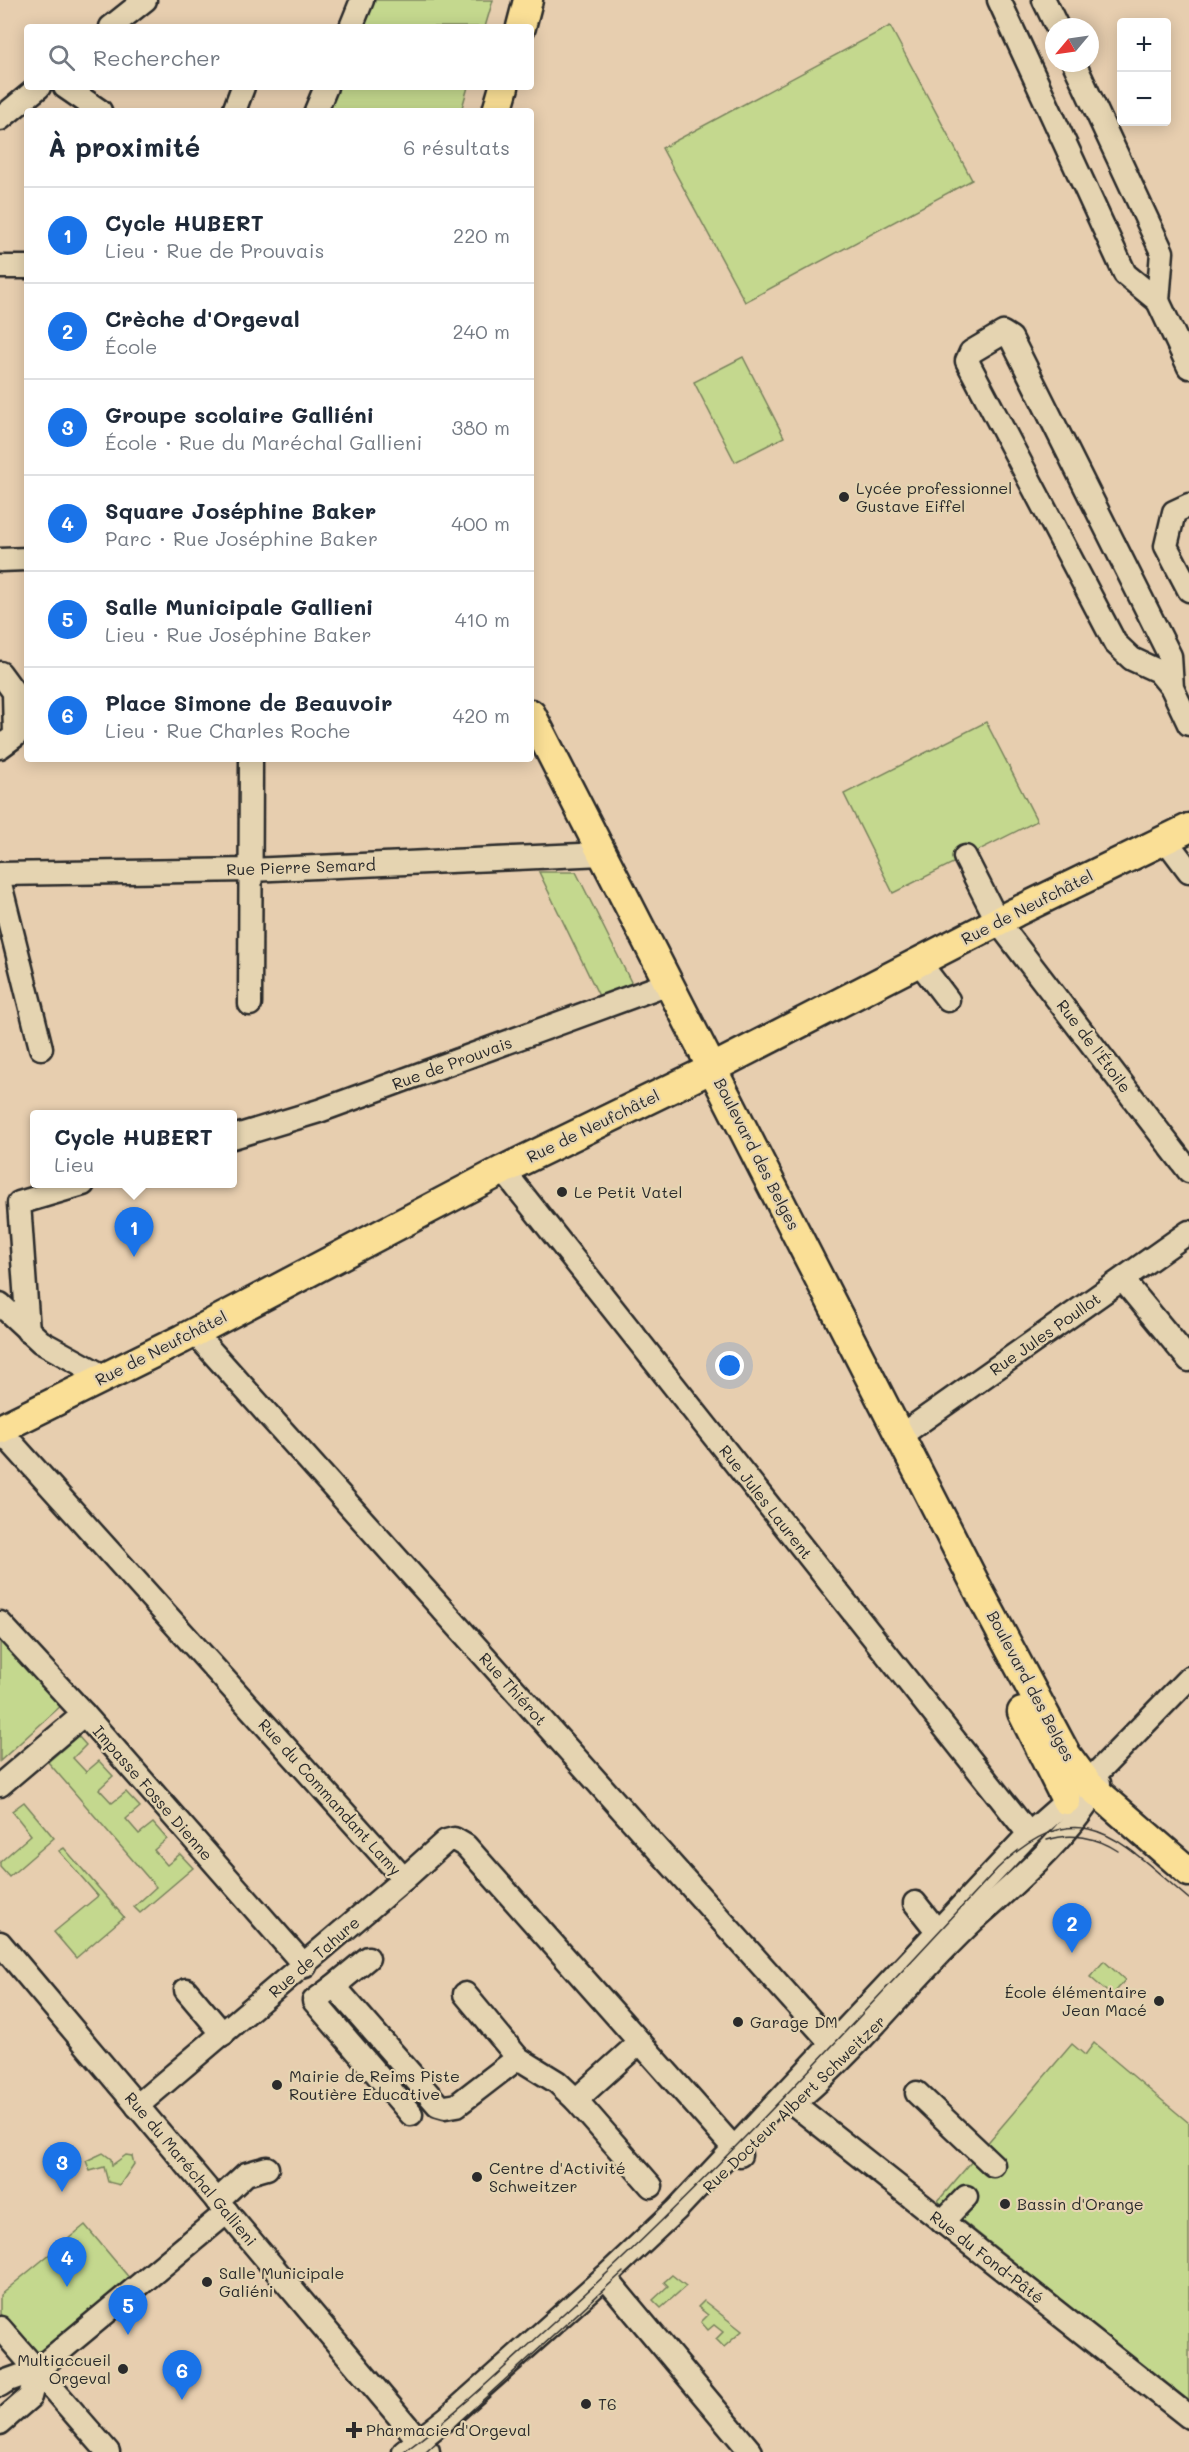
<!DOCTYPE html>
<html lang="fr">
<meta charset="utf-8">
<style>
body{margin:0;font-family:Mali,sans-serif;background:#f2f2f3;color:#1f2937}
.controls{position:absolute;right:18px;top:18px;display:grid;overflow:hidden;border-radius:6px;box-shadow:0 3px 15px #0003}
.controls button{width:54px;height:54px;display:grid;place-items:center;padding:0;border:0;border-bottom:2px solid #e0e1e3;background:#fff;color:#1f2937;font:30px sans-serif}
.compass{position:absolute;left:1045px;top:18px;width:54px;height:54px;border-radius:50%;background:#fff;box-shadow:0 3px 15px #0003;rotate:241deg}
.you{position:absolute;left:730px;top:1366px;width:21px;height:21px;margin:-15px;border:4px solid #fff;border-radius:50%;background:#1a73e8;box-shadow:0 0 0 9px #1a73e833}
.badge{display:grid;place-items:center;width:39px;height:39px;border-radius:50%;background:#1a73e8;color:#fff;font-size:20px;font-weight:700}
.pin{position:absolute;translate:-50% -50px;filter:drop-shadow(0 2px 3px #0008)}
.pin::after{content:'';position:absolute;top:32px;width:21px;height:18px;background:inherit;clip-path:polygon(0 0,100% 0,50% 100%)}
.popup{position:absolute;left:30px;top:1110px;width:207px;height:78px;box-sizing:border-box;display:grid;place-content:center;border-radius:6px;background:#fff;filter:drop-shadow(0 2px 4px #0005);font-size:20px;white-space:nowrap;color:#747a83}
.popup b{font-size:22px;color:#1f2937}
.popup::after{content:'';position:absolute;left:50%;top:100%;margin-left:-12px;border:12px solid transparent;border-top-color:#fff}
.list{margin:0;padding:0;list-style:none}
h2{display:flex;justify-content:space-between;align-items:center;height:78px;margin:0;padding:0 24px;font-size:26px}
h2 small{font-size:20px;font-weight:400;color:#747a83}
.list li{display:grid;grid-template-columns:39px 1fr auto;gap:18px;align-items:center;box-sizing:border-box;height:96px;padding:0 24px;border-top:2px solid #e0e1e3}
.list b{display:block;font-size:22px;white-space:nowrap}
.list p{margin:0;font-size:20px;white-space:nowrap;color:#747a83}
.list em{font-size:20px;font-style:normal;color:#747a83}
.icon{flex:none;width:33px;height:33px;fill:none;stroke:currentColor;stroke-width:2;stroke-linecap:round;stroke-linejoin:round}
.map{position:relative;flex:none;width:1189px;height:2452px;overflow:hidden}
.search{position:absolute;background:#fff;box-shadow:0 3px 15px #0003;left:24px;top:24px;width:510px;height:66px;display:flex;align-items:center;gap:15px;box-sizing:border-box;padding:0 21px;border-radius:6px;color:#747a83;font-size:22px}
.panel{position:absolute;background:#fff;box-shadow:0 3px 15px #0003;left:24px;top:108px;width:510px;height:654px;border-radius:6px}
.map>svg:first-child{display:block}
.green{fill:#c4d88e;stroke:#78825c;stroke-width:1.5}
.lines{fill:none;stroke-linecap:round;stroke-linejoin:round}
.minor-casing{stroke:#2b2b2b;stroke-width:27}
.major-casing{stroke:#2b2b2b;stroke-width:33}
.minor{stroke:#e5d4b1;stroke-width:22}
.major{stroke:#fadf96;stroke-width:28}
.tram{stroke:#2b2b2b;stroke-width:1.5}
.poi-dot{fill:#2b2b2b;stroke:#e5d4b1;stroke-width:2}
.labels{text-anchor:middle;stroke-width:4.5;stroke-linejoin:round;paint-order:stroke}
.poi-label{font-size:16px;fill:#2b2b2b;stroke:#e5d4b1;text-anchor:start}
.street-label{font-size:16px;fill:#2b2b2b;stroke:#e5d4b1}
</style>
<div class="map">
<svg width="1189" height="2452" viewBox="0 0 1189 2452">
<rect width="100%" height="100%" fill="#e7ceaf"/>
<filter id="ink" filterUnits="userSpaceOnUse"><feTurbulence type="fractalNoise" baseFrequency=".0167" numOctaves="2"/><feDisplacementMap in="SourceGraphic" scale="12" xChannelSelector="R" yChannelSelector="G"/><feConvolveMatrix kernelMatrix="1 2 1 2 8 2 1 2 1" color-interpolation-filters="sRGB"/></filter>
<g filter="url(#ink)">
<g class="green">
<path d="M371,0H493L485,27H360Z"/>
<path d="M890,26L972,180L745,302L662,148Z"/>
<path d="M336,87H468L461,111H326Z"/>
<path d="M743,357L784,437L735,462L694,382Z"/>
<path d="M986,722L1037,821L893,893L844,794Z"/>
<path d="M539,872H576L632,984L599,996Z"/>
<path d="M0,1633L63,1704L0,1761Z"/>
<path d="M78,1736L86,1745L73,1758L86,1772L99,1761L113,1776L99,1789L112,1803L126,1792L140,1807L126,1819L139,1834L153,1823L167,1839L154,1850L167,1865L180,1854L193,1868L140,1913L134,1907L156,1887L48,1762Z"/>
<path d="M24,1802L54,1838L9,1877L0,1867V1862L31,1835L12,1811Z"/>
<path d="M64,1848L124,1917L76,1958L54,1932L98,1896L59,1851Z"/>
<path d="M1104,1961L1125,1980L1112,1996L1090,1977Z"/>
<path d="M1094,2043L1189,2123V2402L938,2201L1072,2044L1085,2055Z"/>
<path d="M103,2153L111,2159L112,2165L126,2155L132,2156L134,2164L120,2185L108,2182L104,2167L90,2171L86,2161Z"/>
<path d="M85,2225L131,2280L43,2353C25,2352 11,2327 0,2314V2295Z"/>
<path d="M672,2275L686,2286L661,2308L653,2300L668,2286L664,2282Z"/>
<path d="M704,2301L742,2331L724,2347L716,2339L723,2332L714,2325L708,2330L701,2322L708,2315L698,2307Z"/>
</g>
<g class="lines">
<defs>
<g id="minor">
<path d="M999,0L1125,274L1158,301L1162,252L1074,63"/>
<path d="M1044,0L1057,27"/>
<path d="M111,27L145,0"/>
<path d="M351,27L362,0"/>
<path d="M65,87L100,111"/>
<path d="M234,111L243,87"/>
<path d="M316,111L326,87"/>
<path d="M0,119L39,87"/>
<path d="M0,267H27"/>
<path d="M1158,301L1189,367"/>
<path d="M1189,505L1174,512L1166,546L1189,590"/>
<path d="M0,560L27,559"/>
<path d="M0,673L14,692L15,736L0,747"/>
<path d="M1172,688L1170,656L1011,338L1003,333L971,352L967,361L1115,643L1132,659L1158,671L1172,688L1189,724"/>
<path d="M1165,839L1189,871"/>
<path d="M965,857L998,922L1189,1171"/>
<path d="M0,874L250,870L603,854"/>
<path d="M0,884L41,1048"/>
<path d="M919,962L948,1000"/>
<path d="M250,1004L251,759"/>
<path d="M233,1137L319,1111L669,983"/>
<path d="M503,1170L1029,1834"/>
<path d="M1123,1280L1189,1360"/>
<path d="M0,1304L41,1342L105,1377"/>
<path d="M198,1330L202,1341L833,2045"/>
<path d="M28,1331L19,1203L83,1184"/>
<path d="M0,1430L404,1879L446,1841L454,1839L466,1846L740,2155"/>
<path d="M900,1436L1189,1232"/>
<path d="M0,1623L84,1714L305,1966"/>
<path d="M0,1785L84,1714"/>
<path d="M915,1903L938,1932"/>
<path d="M0,1943L428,2451"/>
<path d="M368,1958L334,1986L438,2105L445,2107L457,2105L518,2058"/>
<path d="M334,1986L314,2001L411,2114"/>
<path d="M186,1990L223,2034"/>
<path d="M465,1994L518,2058L557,2082L576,2100L651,2186"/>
<path d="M917,2093L993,2165"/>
<path d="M802,2096C865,2042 914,1976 974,1920C1012,1886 1078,1829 1099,1783"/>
<path d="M785,2097L1189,2417"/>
<path d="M576,2100L639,2043"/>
<path d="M137,2106L404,1879"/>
<path d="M217,2201L246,2174L267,2168"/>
<path d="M942,2222L966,2197"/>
<path d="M605,2277L751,2452"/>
<path d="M0,2328L108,2452"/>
<path d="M0,2385L6,2381L37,2370L227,2212"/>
<path d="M0,2423L30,2397L37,2370"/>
<path d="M404,2452L447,2418L605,2277L676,2210L1029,1834L1087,1783L1189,1678"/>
</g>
<g id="major">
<path d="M521,27L528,0"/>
<path d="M497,111L504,87"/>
<path d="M531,714L981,1595L1066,1754L1089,1785L1189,1872"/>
<path d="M0,1429L182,1339L503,1170L713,1068L1016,912L1189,828"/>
<path d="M1022,1712L1066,1800"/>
</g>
</defs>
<use href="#minor" class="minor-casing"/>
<use href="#major" class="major-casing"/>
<use href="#minor" class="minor"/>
<use href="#major" class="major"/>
<g class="tram">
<path d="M1047,1840C1071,1832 1097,1837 1118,1851"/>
<path d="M404,2452C453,2416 497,2374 542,2333C704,2188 849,2028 997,1869C1080,1789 1118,1839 1189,1899"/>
<path d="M426,2452L623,2272"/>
</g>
</g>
</g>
<g class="poi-dot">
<circle cx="844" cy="497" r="6"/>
<circle cx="562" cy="1192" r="6"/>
<circle cx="1159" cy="2001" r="6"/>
<circle cx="738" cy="2022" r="6"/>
<circle cx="277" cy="2085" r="6"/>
<circle cx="477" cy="2177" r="6"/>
<circle cx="1005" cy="2204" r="6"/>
<circle cx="207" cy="2282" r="6"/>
<circle cx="123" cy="2369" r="6"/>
<circle cx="586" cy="2404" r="6"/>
<path d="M351 2421h6v6h6v6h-6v6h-6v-6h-6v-6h6z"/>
</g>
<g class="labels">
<g class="poi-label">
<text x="856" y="494">Lycée professionnel<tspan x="856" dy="18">Gustave Eiffel</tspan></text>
<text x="574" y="1198">Le Petit Vatel</text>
<text x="1147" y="1998" text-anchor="end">École élémentaire<tspan x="1147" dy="18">Jean Macé</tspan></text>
<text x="750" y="2028">Garage DM</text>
<text x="289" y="2082">Mairie de Reims Piste<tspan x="289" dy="18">Routière Educative</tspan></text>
<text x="489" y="2174">Centre d'Activité<tspan x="489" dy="18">Schweitzer</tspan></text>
<text x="1017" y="2210">Bassin d'Orange</text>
<text x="219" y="2279">Salle Municipale<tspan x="219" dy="18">Galiéni</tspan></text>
<text x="111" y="2366" text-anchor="end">Multiaccueil<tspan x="111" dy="18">Orgeval</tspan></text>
<text x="598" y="2410">T6</text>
<text x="366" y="2436">Pharmacie d'Orgeval</text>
</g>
<g class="street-label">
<text transform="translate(301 867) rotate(-2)" y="6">Rue Pierre Semard</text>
<text transform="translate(1027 907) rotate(-27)" y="6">Rue de Neufchâtel</text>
<text transform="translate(1094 1046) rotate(53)" y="6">Rue de l'Étoile</text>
<text transform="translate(452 1063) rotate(-20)" y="6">Rue de Prouvais</text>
<text transform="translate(593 1126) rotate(-26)" y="6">Rue de Neufchâtel</text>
<text transform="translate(757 1154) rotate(63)" y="6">Boulevard des Belges</text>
<text transform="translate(1045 1334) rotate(-35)" y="6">Rue Jules Poullot</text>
<text transform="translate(161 1348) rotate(-27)" y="6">Rue de Neufchâtel</text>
<text transform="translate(766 1502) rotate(52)" y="6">Rue Jules Laurent</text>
<text transform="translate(1031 1686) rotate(62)" y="6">Boulevard des Belges</text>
<text transform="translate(513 1689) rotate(48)" y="6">Rue Thiérot</text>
<text transform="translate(153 1793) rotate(49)" y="6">Impasse Fosse Dienne</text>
<text transform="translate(330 1797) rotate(48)" y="6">Rue du Commandant Lamy</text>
<text transform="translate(314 1957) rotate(-41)" y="6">Rue de Tahure</text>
<text transform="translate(794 2104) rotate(-44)" y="6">Rue Docteur Albert Schweitzer</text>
<text transform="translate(191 2169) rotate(50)" y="6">Rue du Maréchal Gallieni</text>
<text transform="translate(987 2257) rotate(38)" y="6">Rue du Fond-Pâté</text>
</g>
</g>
</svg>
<div class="controls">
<button>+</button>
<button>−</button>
</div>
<svg class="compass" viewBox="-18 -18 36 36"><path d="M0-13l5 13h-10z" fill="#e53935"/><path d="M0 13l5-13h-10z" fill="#747a83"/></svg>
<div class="you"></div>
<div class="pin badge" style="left:134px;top:1257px">1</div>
<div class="popup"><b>Cycle HUBERT</b>Lieu</div>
<div class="pin badge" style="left:1072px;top:1953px">2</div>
<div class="pin badge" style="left:62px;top:2192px">3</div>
<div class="pin badge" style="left:67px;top:2287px">4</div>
<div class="pin badge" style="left:128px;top:2335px">5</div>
<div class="pin badge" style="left:182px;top:2400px">6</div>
<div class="search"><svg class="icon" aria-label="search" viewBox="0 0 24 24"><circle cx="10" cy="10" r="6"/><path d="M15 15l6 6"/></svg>Rechercher</div>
<section class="panel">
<h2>À proximité<small>6 résultats</small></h2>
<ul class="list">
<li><span class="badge">1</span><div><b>Cycle HUBERT</b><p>Lieu · Rue de Prouvais</p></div><em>220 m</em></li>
<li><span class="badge">2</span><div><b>Crèche d'Orgeval</b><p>École</p></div><em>240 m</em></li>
<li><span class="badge">3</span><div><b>Groupe scolaire Galliéni</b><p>École · Rue du Maréchal Gallieni</p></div><em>380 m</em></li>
<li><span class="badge">4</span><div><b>Square Joséphine Baker</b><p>Parc · Rue Joséphine Baker</p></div><em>400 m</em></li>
<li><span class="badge">5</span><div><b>Salle Municipale Gallieni</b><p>Lieu · Rue Joséphine Baker</p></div><em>410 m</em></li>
<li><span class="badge">6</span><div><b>Place Simone de Beauvoir</b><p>Lieu · Rue Charles Roche</p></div><em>420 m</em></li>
</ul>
</section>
</div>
